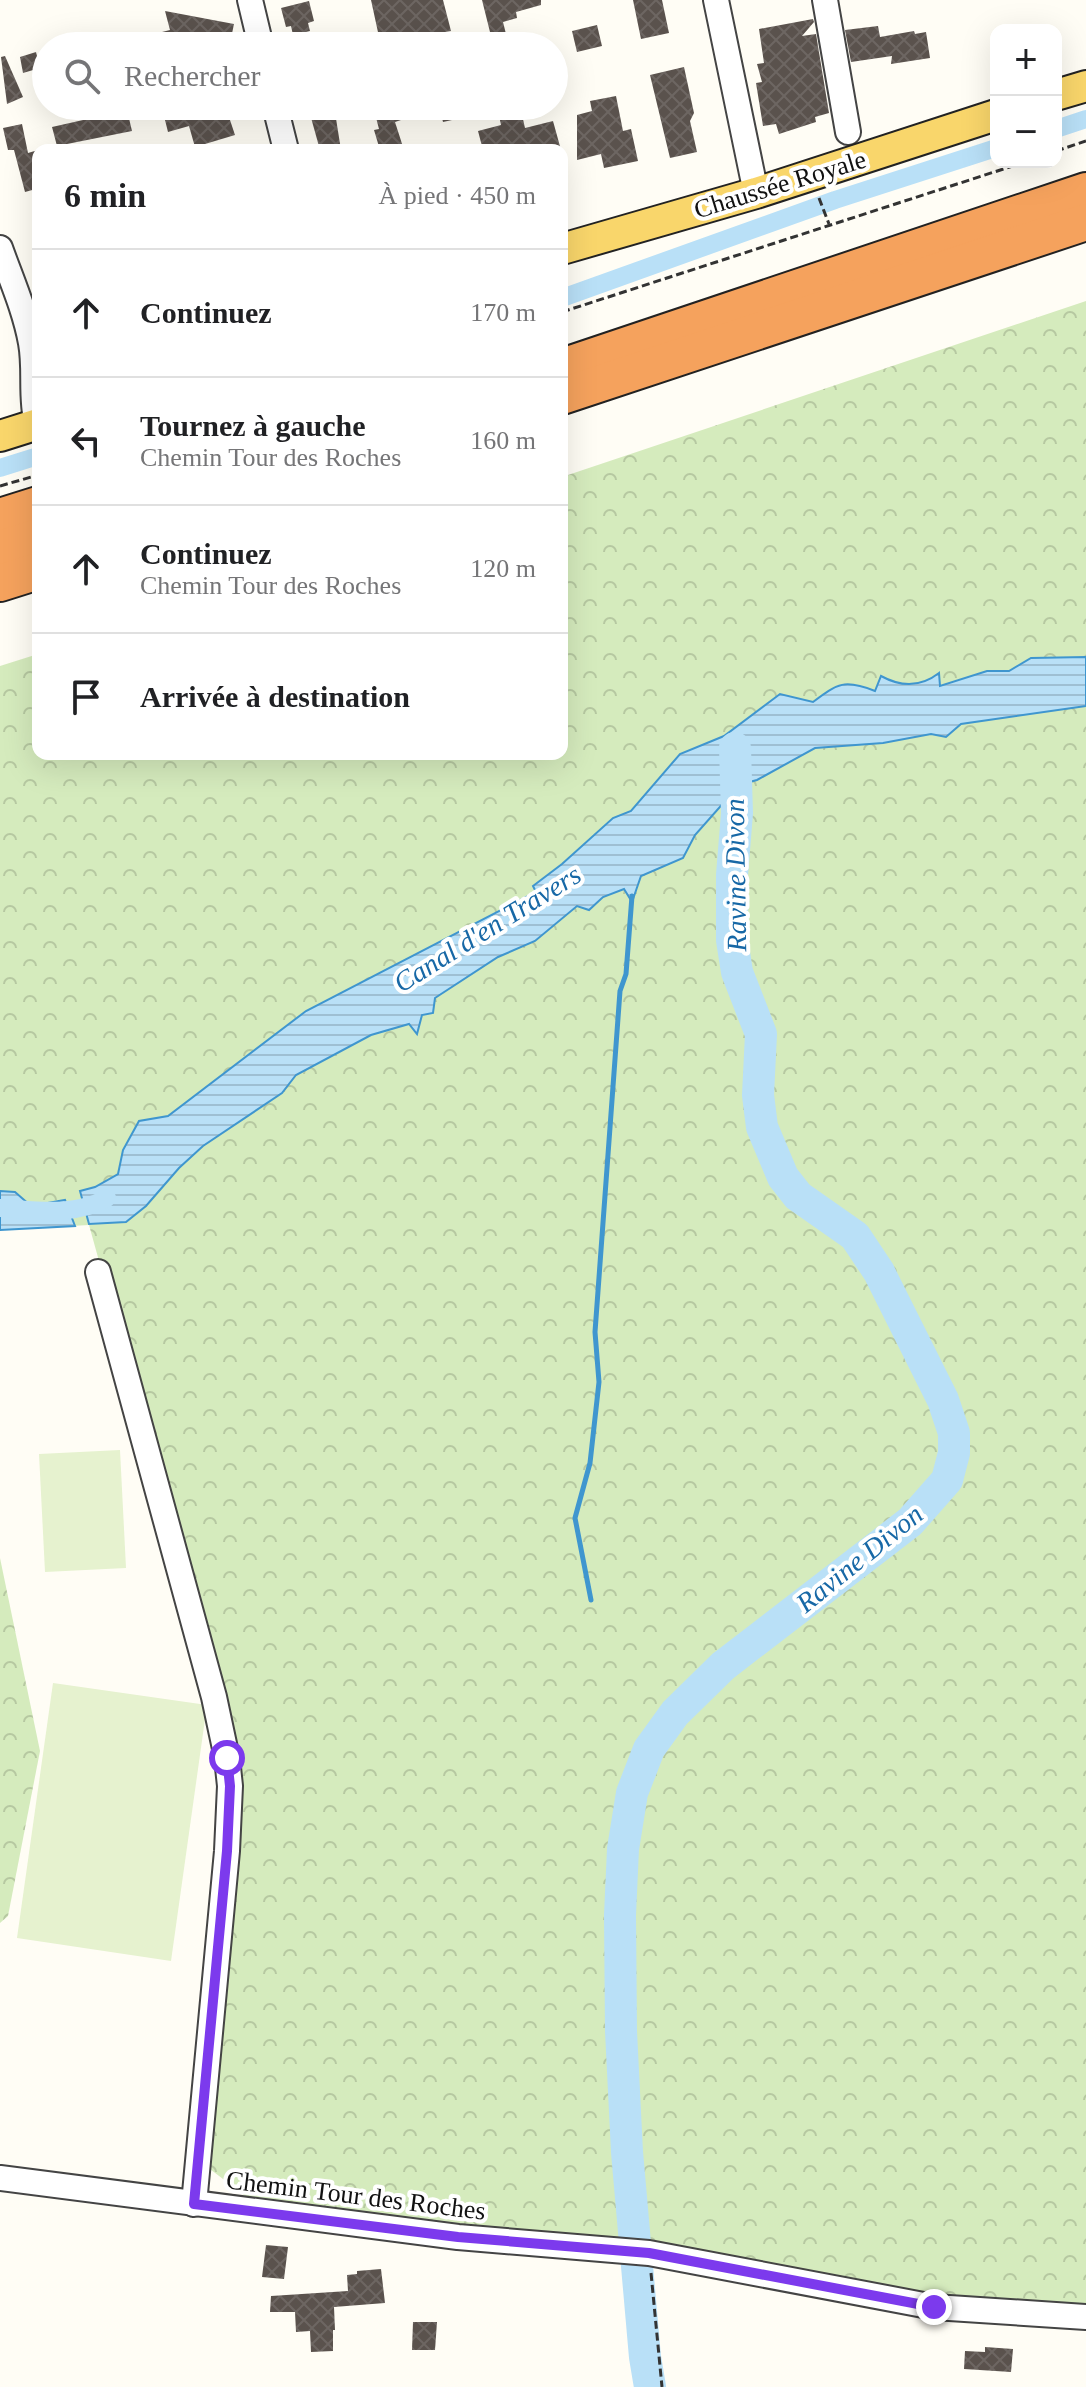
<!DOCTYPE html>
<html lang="fr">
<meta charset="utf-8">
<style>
body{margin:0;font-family:Georgia,serif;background:#f6f6f6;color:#202124}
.controls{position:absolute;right:24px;top:24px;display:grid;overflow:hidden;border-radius:16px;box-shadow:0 8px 32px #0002}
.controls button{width:72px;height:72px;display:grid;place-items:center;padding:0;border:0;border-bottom:2px solid #e0e0e0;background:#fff;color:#202124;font:40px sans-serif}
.stop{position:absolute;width:24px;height:24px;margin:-18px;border:6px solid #7c3aed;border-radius:50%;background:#fff}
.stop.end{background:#7c3aed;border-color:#fff;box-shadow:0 2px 8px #0008}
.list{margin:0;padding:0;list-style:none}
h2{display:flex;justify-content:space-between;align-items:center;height:104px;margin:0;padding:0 32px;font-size:34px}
h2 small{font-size:26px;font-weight:400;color:#757577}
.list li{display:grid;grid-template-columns:52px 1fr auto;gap:24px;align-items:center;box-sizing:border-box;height:128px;padding:0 32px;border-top:2px solid #e0e0e0}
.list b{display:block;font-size:30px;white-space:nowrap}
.list p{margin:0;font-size:26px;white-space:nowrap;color:#757577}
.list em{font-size:26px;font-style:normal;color:#757577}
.icon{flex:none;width:44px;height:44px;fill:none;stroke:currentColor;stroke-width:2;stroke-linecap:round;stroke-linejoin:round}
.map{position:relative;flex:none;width:1086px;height:2387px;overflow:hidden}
.search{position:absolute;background:#fff;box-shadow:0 8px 32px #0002;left:32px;top:32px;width:536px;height:88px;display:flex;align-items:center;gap:20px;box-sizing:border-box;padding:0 28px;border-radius:44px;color:#757577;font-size:30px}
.panel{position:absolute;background:#fff;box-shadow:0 8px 32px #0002;left:32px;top:144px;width:536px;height:616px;border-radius:16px}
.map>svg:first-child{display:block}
.park{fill:url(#park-crowns)}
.pitch{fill:#e6f2cf}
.water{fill:url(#water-rules);stroke:#3f96cf;stroke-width:2}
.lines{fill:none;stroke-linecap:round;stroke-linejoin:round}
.stream{stroke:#3f96cf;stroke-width:5}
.canal{stroke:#b9e0f7;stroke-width:18}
.river{stroke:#b9e0f7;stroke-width:32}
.building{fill:url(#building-cross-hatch)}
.minor-casing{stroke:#444;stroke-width:28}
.major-casing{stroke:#222;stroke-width:34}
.highway-casing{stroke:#222;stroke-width:40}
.path{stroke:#333;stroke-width:3;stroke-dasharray:8 4;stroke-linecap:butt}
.minor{stroke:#fff;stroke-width:24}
.major{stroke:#f9d66b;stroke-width:30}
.highway{stroke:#f5a25d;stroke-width:36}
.route{stroke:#7c3aed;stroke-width:10}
.labels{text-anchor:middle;stroke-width:8;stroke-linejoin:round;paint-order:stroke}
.street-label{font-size:26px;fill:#111;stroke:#fff}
.water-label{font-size:28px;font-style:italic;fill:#1768a6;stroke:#fff}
</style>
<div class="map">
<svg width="1086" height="2387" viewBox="0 0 1086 2387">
<defs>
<pattern id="park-crowns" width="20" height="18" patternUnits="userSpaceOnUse" patternTransform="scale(2)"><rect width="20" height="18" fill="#d5ebbd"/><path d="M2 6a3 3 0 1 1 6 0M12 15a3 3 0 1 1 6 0" fill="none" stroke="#b6c8a1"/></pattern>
<pattern id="water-rules" width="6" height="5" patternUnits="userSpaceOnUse" patternTransform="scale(2)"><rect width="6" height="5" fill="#b9e0f7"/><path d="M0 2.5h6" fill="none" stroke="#9ebfd3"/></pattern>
<pattern id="building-cross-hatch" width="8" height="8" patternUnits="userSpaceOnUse" patternTransform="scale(2)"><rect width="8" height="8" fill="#5a524d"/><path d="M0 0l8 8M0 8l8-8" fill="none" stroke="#6d6662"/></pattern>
</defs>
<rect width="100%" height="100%" fill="#fffdf5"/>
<g class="park">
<path d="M1086,301V2317L253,2202L206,2166L227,1975L243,1779L89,1225L0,1230V666L38,654V754H562V477Z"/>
<path d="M0,1558L40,1751L8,1916L0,1923Z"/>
</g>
<g class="pitch">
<path d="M120,1450L126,1568L45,1572L39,1454Z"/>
<path d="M53,1683L207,1705L171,1961L17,1938Z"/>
</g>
<g class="water">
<path d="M1086,657V706L961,724L946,737L931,734L883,743L815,748L757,780L746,783L726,800L695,835L683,858L641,876L632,902L624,889L603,897L589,910L577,906L535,941L498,957L435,998L433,1013L422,1015L417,1034L409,1024L371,1035L296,1075L282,1093L203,1146L179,1168L146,1206L126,1222L89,1224L80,1191L95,1187L118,1174L123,1150L139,1121L168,1116L306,1011L536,892L533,886L562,864L613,818L631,811L680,754L724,736L780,694L813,702C838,683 845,679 875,691L881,676C901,687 921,687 939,673L940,686L987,671H1009L1031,658Z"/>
<path d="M0,1191L15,1192L31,1206L65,1200L75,1226L0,1230Z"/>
</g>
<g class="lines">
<path class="stream" d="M591,1600L575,1518L590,1463L599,1382L595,1332L620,991L626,974L632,896"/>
<g class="canal">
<path d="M1056,129L1086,119"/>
<path d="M562,298L835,200L996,148"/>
<path d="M0,468L38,456"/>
<path d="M0,1208C36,1210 74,1217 107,1198"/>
</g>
<path class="river" d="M650,2387L645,2357L627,2152L621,2031L620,1915L623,1849L632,1793L649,1749L675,1713L723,1666L910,1522L947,1480L954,1453V1433L943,1400L879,1272L855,1236L798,1196L783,1177L762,1127L758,1095L761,1034L737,972L732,940V875L737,813L735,748"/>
</g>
<g class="building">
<path d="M371,0H443L451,31L445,32L449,46H381Z"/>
<path d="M482,0H541V5L516,12L517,18L503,22L509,46H486L483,34L490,32Z"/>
<path d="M633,0H662L669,33L641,39Z"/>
<path d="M309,1L314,21L308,23L310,31L293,35L291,26L286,27L281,8Z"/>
<path d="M165,11L234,24L230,43L191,37L164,46H127L126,41L170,30Z"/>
<path d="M813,19L814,22L802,36L816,34L829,113L815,117L816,122L779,134L776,124L763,126L756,83L762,82L757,64L764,63L759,29Z"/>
<path d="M597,25L602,46L577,52L572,31Z"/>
<path d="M878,26L880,37L914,31L915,34L926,32L930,58L891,64L892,56L851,62L845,30Z"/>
<path d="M36,52L40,68L23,73L20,57Z"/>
<path d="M5,56L23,97L7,104L1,57Z"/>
<path d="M684,67L694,113L690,121L697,152L670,158L650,75Z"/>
<path d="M616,96L623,131L631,129L638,161L604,168L601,154L577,160V115L592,111L590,101Z"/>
<path d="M89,106H117L118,112L127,110L132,131L57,146L52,127L92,118Z"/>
<path d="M184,106L187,113L205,108L209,120L228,114L235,135L195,147L189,126L168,132L163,112Z"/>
<path d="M317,106H334L341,150H320L310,114V108Z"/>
<path d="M373,106H397L401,120L395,122L404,150H380L374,130L379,129Z"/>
<path d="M439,106H458L461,118L443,122Z"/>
<path d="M497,106H520L525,128L553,121L561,150H483L478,131L501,125Z"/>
<path d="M22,124L28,153L38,150V166L32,168L36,189L25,192L14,150H8L3,128Z"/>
<path d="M266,2245L288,2247L284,2279L262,2277Z"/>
<path d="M381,2269L385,2303L334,2307L335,2330H333V2351L311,2352L310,2331L296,2332L295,2312H270L271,2296L348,2291L347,2275L357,2274V2271Z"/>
<path d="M413,2322H437L435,2350H412Z"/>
<path d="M985,2347L1013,2349L1011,2372L964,2369L965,2351L985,2352Z"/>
</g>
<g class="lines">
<defs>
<g id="minor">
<path d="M250,0L261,46"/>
<path d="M716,0L756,193"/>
<path d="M825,0L848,132"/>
<path d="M275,106L286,150"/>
<path d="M0,248C11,279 25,310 31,343C36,370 30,397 37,424"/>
<path d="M98,1272L214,1697L227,1758L230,1786L227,1851L194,2204"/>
<path d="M0,2178L458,2237L649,2253L934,2307L1086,2317"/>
</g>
<g id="major">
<path d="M1056,95L1086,86"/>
<path d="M562,249L756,193L996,115"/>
<path d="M0,436L38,424"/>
</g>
<g id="highway">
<path d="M562,367L1086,191"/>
<path d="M562,396L1086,222"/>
<path d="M0,517L38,505"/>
<path d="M0,549L38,537"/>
<path d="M0,583L38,571"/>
</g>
</defs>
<use href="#minor" class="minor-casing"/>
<use href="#major" class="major-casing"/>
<use href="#highway" class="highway-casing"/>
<g class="path">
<path d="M1056,151L1086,141"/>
<path d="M819,198L829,224"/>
<path d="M562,312L1025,162"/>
<path d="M0,486L38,475"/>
<path d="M651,2273L662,2387"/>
</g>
<use href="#minor" class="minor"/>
<use href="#major" class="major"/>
<use href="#highway" class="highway"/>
</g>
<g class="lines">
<path class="route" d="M227,1758L230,1786L227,1851L194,2204L458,2237L649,2253L934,2307"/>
</g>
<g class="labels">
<g class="street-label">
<text transform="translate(780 184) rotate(-17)" y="9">Chaussée Royale</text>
<text transform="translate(356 2195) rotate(7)" y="9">Chemin Tour des Roches</text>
</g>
<g class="water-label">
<text transform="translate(735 875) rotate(-91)" y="10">Ravine Divon</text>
<text transform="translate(487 928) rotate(-32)" y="10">Canal d'en Travers</text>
<text transform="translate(859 1558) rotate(-39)" y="10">Ravine Divon</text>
</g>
</g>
</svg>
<div class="controls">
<button>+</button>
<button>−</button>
</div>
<div class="stop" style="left:227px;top:1758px"></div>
<div class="stop end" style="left:934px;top:2307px"></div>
<div class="search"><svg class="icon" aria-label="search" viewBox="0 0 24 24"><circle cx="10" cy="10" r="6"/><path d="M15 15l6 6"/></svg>Rechercher</div>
<section class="panel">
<h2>6 min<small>À pied · 450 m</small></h2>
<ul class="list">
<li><svg class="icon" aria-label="ahead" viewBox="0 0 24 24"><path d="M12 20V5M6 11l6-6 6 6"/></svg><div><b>Continuez</b></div><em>170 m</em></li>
<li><svg class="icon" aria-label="left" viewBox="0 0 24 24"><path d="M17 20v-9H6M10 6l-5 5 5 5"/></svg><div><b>Tournez à gauche</b><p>Chemin Tour des Roches</p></div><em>160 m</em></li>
<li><svg class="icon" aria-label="ahead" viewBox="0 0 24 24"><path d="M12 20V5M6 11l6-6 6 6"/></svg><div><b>Continuez</b><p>Chemin Tour des Roches</p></div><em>120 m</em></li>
<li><svg class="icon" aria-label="arrive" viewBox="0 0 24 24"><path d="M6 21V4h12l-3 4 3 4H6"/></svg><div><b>Arrivée à destination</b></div></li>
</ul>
</section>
</div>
